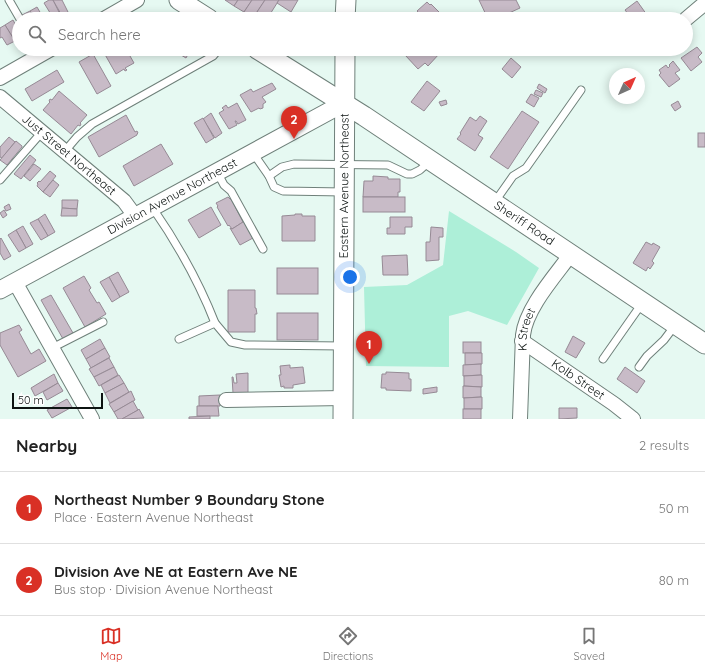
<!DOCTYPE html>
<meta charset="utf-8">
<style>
body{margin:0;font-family:Quicksand,sans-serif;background:#f2f2f2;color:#222}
.compass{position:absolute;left:609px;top:68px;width:36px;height:36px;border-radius:50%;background:#fff;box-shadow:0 2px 10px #0003;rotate:45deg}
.scale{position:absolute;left:12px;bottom:10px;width:91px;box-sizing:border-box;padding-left:4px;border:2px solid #0c1311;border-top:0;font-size:11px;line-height:14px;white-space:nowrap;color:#0c1311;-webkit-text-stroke:3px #fff;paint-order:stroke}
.you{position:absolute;left:350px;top:277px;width:14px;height:14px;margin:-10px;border:3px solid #fff;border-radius:50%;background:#1a73e8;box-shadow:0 0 0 6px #1a73e833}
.badge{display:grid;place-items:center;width:26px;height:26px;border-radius:50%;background:#d93025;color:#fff;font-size:13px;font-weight:700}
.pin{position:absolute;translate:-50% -33px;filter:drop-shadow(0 1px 2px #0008)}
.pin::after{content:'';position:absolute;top:21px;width:14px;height:12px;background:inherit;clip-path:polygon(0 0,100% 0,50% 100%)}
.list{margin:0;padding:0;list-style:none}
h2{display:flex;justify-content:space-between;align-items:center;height:52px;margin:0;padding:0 16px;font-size:17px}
h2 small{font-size:13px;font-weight:400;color:#767676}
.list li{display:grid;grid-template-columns:26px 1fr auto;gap:12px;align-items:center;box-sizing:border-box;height:72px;padding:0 16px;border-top:1px solid #e0e0e0}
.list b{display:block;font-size:15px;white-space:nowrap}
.list p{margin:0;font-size:13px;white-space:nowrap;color:#767676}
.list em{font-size:13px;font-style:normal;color:#767676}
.icon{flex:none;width:22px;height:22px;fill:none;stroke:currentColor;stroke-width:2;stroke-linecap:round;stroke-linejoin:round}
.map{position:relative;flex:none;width:705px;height:419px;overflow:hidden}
.search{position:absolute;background:#fff;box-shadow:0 2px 10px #0003;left:12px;right:12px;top:12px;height:44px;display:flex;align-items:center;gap:10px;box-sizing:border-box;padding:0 14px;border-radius:22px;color:#767676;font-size:15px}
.sheet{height:196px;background:#fff}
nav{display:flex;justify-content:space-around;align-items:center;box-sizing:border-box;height:56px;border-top:1px solid #e0e0e0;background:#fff;font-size:11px;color:#767676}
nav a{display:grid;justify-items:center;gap:2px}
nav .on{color:#d93025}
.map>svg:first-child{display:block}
.green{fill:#adefd8}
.building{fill:#c8bbc7;stroke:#968a95}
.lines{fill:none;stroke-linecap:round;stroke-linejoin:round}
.service-casing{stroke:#6f807a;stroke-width:9}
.minor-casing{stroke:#6f807a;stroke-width:16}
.tertiary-casing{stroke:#6f807a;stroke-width:19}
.secondary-casing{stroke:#6f807a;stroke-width:21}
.service{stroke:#fff;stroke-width:7}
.minor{stroke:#fff;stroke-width:14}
.tertiary{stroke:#fff;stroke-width:17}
.secondary{stroke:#fff;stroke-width:19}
.labels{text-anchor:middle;stroke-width:4;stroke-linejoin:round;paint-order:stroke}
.street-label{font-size:12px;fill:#0c1311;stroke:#fff}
</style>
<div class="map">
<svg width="705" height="419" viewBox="0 0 705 419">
<rect width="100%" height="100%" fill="#e6f9f2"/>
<path class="green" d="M449,211L516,252L539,268L507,325L468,311L449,316V367L366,366L364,287L407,285L443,265Z"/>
<g class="building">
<path d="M49,0H53L59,12L52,16L44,3Z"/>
<path d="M53,0H62L68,12L62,16Z"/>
<path d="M225,0H238L234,6Z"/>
<path d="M238,0H252L244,12L234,6Z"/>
<path d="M252,0H265L253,18L244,12Z"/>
<path d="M265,0H279L267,19H254L253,18Z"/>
<path d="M279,0H298L291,12L277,3Z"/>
<path d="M479,0H516L520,8L496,19H488Z"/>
<path d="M637,1L647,15L641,19H632L625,10Z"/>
<path d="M427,2L430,5L431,4L444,17L442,19H423L418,14L419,13L417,11Z"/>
<path d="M37,7L44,19H35L30,11Z"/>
<path d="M30,11L35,19H25L22,15Z"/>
<path d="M13,20L19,31V41L16,43L5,25Z"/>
<path d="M5,25L15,41L7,45L2,37L0,38V28Z"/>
<path d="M697,47L702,53L698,57L702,62L691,71L681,58Z"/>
<path d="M107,49H126L134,63L125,68L127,70L125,71L124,69L116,74L103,51Z"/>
<path d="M171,49H191L186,58Z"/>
<path d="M411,49H436L440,53L428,66L425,63L418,69L405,55Z"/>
<path d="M457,49H468L459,55L455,50Z"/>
<path d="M93,54L111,86L97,94L79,62Z"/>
<path d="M511,58L521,67L512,78L502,69Z"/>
<path d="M673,61L680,70L675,73L680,79L669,87L659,75L661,73L659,70L666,65L668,68L670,66L669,65Z"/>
<path d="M57,70L64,82L32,101L25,89Z"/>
<path d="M427,81L440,91L424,111L411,102Z"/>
<path d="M272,83L276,89L262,97L266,102L263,104V108L260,109L259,108L251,112L240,95L251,89L253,92Z"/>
<path d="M539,84L547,89L545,93L537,88Z"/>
<path d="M536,90L543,93L541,97L534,94Z"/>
<path d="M59,91L87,115L80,123L81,124L80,126L78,125L71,134L43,110L50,102L49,101L50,99L52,100Z"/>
<path d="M531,94L539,98L534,107L526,102Z"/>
<path d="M446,100L447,104L441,106L439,102Z"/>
<path d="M678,101L681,107L675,111L671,105Z"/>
<path d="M237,103L246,120L238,124L236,121H235L237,125L229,129L219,113L224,110L222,108L226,105L228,108Z"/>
<path d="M522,111L539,122L508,169L490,157Z"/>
<path d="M211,113L222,133L215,138L203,119Z"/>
<path d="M126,115L135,132L137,131L138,133L137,134V135L99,157L88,137Z"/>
<path d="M480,116L487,121L478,135L483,138L475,151L457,139L461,134L460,133L470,117L476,121Z"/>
<path d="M203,118L214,138L206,143L194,123Z"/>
<rect x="698" y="133" width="7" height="14"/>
<path d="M9,137L15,142L2,158L0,157V147Z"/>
<path d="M16,141L22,146V147L7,165L0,160Z"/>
<path d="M161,144L173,164L134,186L123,166Z"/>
<path d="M30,155L36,160L21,179L14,174Z"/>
<path d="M34,164L41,169L30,181L24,176Z"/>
<path d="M50,171L56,176L43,192L37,186L38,184L37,183L39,181L40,182Z"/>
<path d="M373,176L388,177V179H400V192H398V197H363L364,181H373Z"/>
<path d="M53,180L59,185L50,197L43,192Z"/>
<path d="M228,197L230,199H231L243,222L232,229L229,225L228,226L217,207L218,206L216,203Z"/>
<rect x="363" y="197" width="42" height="15"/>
<path d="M62,200H78L77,209L62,208Z"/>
<path d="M9,204L11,209L6,211L4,207Z"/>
<path d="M211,207L221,225L199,238L188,220Z"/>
<path d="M62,208L77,209V216H61Z"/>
<path d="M4,210L7,215L3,218L0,213Z"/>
<path d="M45,214L55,232L48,236L38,219Z"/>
<path d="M295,214H302V216H315V241H282V216L295,215Z"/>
<path d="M390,217H412V227H405V234H387V228H390Z"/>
<path d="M38,219L48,236L41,240L30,223Z"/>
<path d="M243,220L253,238L240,245L230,228L232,229L243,222Z"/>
<path d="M23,226L33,244L26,248L16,230Z"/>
<path d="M431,227L443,228V237H439V260L426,261V242H430Z"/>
<path d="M16,230L26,248L19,252L8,235Z"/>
<path d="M1,238L11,256L4,260L0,253V239Z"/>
<path d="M646,242L652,245L653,243L660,247L652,261L654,263L650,269L648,267L646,271L633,263Z"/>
<path d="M407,255L408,275H383L382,256Z"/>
<rect x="277" y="268" width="41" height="26"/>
<path d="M118,272L129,292L120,297L109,277Z"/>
<path d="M84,276L91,288L89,290L97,303L99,302L106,314L85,327L63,288Z"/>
<path d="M109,277L120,297L112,302L100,282Z"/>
<path d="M228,290H255V308H256L257,314H255V332H228Z"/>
<path d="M51,295L73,333L63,339L41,300Z"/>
<rect x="277" y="313" width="41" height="27"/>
<path d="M19,325L22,330L19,332L31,354L39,349L46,361L18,377L0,345V333Z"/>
<path d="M573,336L585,343L576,358L565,352Z"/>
<path d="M100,339L105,348L86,359L81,350Z"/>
<rect x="463" y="342" width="18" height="11"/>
<path d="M105,348L110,357L91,368L86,359Z"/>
<path d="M465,353H482V364L465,365Z"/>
<path d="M109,358L114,367L94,377L89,369Z"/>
<path d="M481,364V375L463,376V365Z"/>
<path d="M290,365V368L303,367L305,383L293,385V388H284V386L281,387L279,375H281L280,366Z"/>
<path d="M114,367L118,375L99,386L94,377Z"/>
<path d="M625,367L645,381L637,393L617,379Z"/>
<path d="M386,372L409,373V379H411V391L386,390V388H381L382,374H386Z"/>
<path d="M248,373V392L247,393H233L232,377H233L234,383H237L236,374Z"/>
<path d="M54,374L58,383L35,396L31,388Z"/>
<path d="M119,375L124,383L105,393L101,385Z"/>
<path d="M482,375V387L464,386V376Z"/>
<path d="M58,383L63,391L47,400L43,392Z"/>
<path d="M124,383L129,392L110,403L105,393Z"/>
<path d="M463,386L481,387V397L463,398Z"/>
<path d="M437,387V392L423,394V389Z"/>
<path d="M131,391L135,400L114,412L109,404Z"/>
<path d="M220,395V406H199V396Z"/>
<path d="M482,397V409H464V398Z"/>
<path d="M67,399L72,407L52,418L47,410Z"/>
<path d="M133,401L138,410L122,419H118L114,412Z"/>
<path d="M197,406H218L219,416H197Z"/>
<path d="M559,408H577V418L559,419Z"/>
<path d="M139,409L144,418L122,419L138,410Z"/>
<rect x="463" y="409" width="18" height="10"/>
<path d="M210,416V419H189V417Z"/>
</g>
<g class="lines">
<defs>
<g id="service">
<path d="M9,0L20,19"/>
<path d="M65,151L77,137L92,124L213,56L219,49"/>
<path d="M253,153L269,176L274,187L283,191L344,192"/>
<path d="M217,172L224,185L231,191L263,249"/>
<path d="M269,176L282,167L294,164L388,165L407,174H412L420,170L430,161"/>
<path d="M0,180L42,132"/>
<path d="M494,203L513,176L526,168L581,90"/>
<path d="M152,207C177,243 199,282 215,323"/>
<path d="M179,339L215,323L231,342L245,345L343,346"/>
<path d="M52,348L103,322"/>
<path d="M603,359L643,302"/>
<path d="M639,367L647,356L664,340L676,324"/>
</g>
<g id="minor">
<path d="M104,19L137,0"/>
<path d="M686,19L705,3"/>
<path d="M0,78L51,49"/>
<path id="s1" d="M0,97L124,201L135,216"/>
<path d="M15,282L92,419"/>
<path id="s2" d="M522,341L614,404L633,419"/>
<path d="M226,400L343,398"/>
<path id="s3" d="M520,419L523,335C526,308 555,276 571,254"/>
</g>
<g id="tertiary">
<path id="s4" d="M0,290L344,103"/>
</g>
<g id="secondary">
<path d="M179,0L209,19"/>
<path d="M345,19L346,0"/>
<path id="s5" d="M257,49L364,116L705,344"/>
<path id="s6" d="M343,419L345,49"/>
</g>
</defs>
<use href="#service" class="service-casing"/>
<use href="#minor" class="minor-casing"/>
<use href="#tertiary" class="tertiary-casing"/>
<use href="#secondary" class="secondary-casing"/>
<use href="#service" class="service"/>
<use href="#minor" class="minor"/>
<use href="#tertiary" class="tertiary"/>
<use href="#secondary" class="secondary"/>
</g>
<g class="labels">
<g class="street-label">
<text dy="4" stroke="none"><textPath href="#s1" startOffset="90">Just Street Northeast</textPath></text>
<text dy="4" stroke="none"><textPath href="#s6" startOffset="233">Eastern Avenue Northeast</textPath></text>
<text dy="4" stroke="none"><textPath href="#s4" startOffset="196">Division Avenue Northeast</textPath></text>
<text dy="4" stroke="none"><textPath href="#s5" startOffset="319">Sheriff Road</textPath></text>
<text dy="4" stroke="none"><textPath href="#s3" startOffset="90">K Street</textPath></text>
<text dy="4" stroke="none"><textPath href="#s2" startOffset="68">Kolb Street</textPath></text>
</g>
</g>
</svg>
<svg class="compass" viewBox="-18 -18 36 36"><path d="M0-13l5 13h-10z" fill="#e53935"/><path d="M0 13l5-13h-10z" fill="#767676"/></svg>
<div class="scale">50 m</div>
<div class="you"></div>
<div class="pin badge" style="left:369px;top:364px">1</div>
<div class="pin badge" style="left:294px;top:139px">2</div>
<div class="search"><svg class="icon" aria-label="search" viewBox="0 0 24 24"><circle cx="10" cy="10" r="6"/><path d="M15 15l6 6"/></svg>Search here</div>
</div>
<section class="sheet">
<h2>Nearby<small>2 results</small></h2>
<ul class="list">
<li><span class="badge">1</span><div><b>Northeast Number 9 Boundary Stone</b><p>Place · Eastern Avenue Northeast</p></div><em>50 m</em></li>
<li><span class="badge">2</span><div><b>Division Ave NE at Eastern Ave NE</b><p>Bus stop · Division Avenue Northeast</p></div><em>80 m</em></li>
</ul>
</section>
<nav>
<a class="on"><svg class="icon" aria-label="map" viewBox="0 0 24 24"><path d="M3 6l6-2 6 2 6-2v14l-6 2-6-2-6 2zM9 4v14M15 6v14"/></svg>Map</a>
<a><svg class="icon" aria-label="directions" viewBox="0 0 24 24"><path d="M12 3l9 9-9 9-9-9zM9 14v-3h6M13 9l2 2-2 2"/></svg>Directions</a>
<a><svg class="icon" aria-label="saved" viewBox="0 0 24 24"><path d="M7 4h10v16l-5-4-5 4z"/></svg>Saved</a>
</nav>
